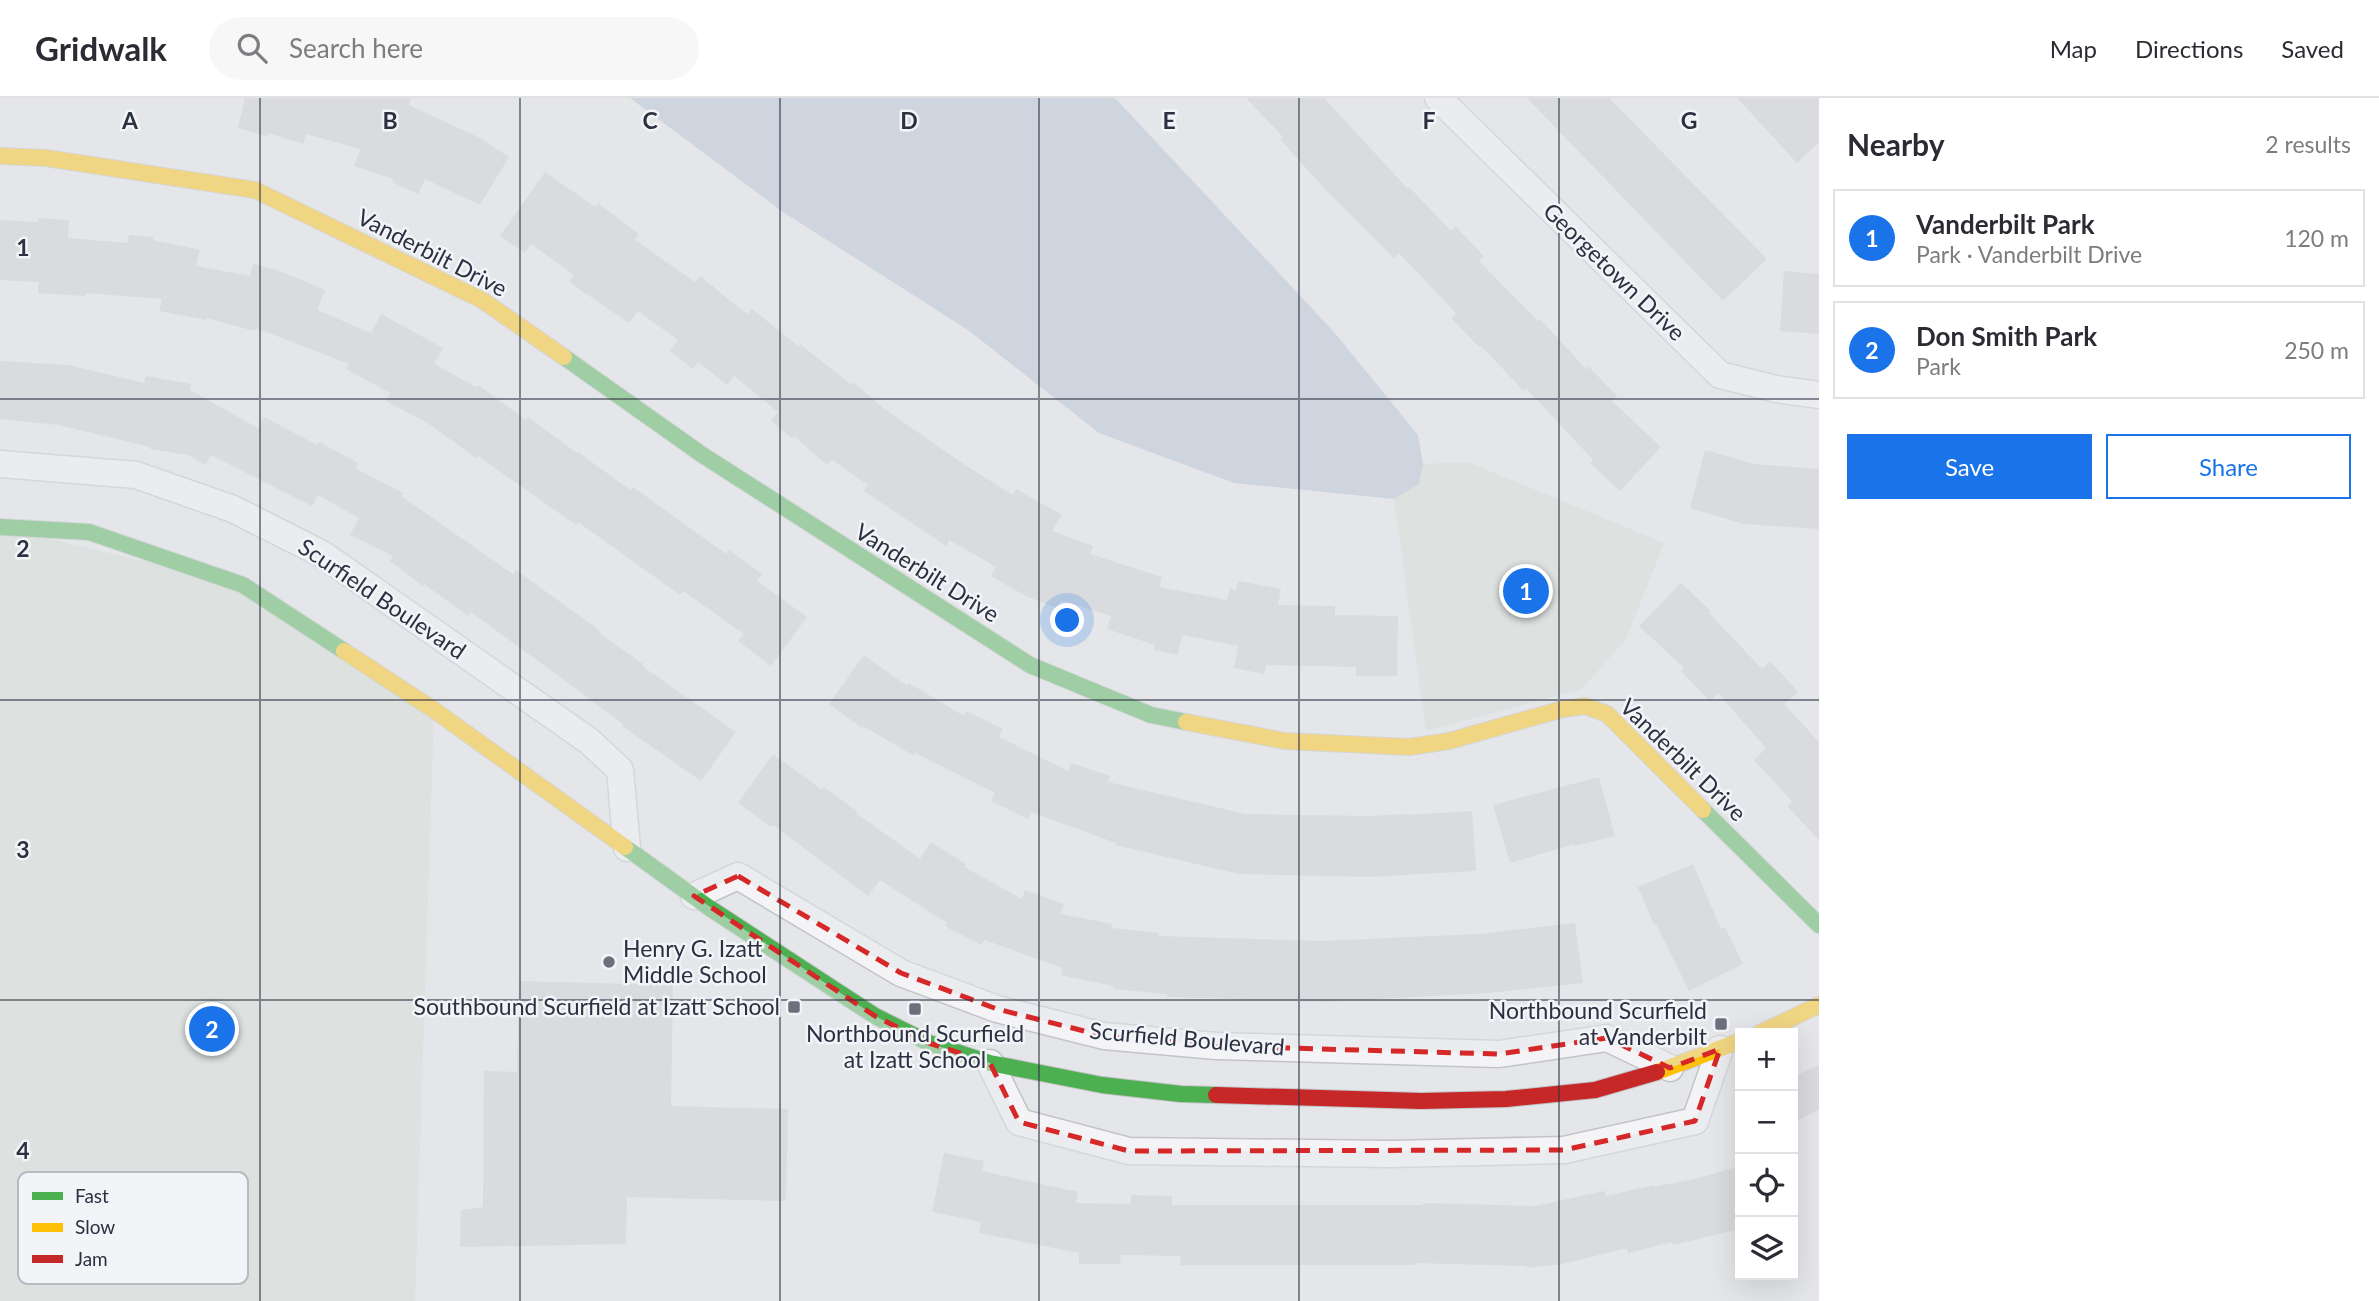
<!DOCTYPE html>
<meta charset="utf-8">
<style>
body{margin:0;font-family:Lato,sans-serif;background:#f7f7f7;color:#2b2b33}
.controls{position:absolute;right:21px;bottom:21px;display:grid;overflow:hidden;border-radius:0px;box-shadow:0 7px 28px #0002}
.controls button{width:63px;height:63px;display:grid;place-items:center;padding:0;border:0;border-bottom:2px solid #e1e1e2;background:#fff;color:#2b2b33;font:35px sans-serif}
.you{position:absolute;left:1068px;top:523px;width:24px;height:24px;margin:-18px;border:5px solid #fff;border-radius:50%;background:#1a73e8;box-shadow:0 0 0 10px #1a73e833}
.badge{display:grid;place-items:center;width:46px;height:46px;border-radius:50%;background:#1a73e8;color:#fff;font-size:23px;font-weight:700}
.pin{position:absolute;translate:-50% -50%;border:4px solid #fff;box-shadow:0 2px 7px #0006}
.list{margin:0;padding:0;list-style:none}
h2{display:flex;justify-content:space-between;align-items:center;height:91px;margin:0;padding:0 28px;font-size:30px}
h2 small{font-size:23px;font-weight:400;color:#7c7c81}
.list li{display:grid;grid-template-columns:46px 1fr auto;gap:21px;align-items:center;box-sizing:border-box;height:98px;margin:0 14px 14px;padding:0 14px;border:2px solid #e1e1e2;border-radius:0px}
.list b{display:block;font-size:26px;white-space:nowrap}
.list p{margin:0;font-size:23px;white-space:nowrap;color:#7c7c81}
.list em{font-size:23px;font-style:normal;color:#7c7c81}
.actions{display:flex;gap:14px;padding:21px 28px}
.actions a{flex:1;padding:16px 0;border:2px solid #1a73e8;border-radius:0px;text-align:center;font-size:24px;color:#1a73e8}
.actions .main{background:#1a73e8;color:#fff}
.icon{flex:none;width:38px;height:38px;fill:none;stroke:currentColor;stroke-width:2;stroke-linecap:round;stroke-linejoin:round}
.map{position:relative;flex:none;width:1819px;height:1203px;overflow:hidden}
header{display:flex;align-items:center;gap:42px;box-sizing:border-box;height:98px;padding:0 35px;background:#fff;border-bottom:2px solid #e1e1e2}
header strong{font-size:33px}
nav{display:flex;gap:38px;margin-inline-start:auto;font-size:24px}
.search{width:490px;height:63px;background:#f7f7f7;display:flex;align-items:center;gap:18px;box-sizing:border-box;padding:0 24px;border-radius:38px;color:#7c7c81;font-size:26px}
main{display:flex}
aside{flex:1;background:#fff}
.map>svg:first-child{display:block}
.green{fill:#d4dcd5}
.water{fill:#b6c0d1}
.building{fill:#cdced1}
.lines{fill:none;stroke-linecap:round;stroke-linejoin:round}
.street-casing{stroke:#c2c4c7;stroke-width:29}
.fast-casing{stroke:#c2c4c7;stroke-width:18}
.slow-casing{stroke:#c2c4c7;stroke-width:18}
.jam-casing{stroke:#c2c4c7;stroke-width:18}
.street{stroke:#f4f4f6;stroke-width:26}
.fast{stroke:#4caf50;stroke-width:16}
.slow{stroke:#ffc107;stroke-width:16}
.jam{stroke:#c62828;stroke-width:16}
.marked{fill:none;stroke:#d62828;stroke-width:5;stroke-dasharray:14 9;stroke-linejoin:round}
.grid{fill:none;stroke:#2c3141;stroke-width:2;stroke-opacity:0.55}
.poi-dot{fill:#6c707c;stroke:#f3f4f8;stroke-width:2.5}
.labels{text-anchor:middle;stroke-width:5;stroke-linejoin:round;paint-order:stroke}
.street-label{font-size:23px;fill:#2c3141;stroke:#f3f4f8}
.poi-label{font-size:23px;fill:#2c3141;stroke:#f3f4f8;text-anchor:end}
.key{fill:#f3f4f8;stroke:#b7bac1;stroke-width:2}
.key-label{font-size:19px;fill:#2c3141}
.grid-label{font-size:23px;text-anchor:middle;font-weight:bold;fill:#2c3141;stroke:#f3f4f8;stroke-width:5;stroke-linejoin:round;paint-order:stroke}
</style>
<header>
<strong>Gridwalk</strong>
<div class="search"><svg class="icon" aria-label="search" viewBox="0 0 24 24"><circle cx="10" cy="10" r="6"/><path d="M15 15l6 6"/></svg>Search here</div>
<nav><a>Map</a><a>Directions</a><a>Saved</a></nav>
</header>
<main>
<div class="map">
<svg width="1819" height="1203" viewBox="0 0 1819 1203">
<rect width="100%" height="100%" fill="#e4e6e9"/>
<g class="green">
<path d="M1468,364L1664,445L1626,541L1582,591L1426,633L1394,401L1419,386L1423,366Z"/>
<path d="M0,429L243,487L434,612L415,1203H0Z"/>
</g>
<path class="water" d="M630,0H1115L1334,234L1418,337L1423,366L1419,386L1394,401L1234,385L1099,335L968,232L783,114Z"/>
<g class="building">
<path d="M245,0H411L409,7L480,40L509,59L480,107L425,81L418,96L392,84L393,81L354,68L360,51L306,36L303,46L268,35L267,38L238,30Z"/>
<path d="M1246,0H1324L1407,90L1409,89L1451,133L1456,129L1484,158L1479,163L1538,223L1540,221L1586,271L1588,268L1617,298L1612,303L1661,349L1620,393L1590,365L1593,362L1526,290L1524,293L1481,248L1480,250L1451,220L1456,215L1399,155L1394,160L1324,90L1280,41L1283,39Z"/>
<path d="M1527,0H1609L1767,161L1723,203Z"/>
<path d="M1737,0H1819V44L1797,65Z"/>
<path d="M545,74L595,109L598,105L639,136L635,142L695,184L700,178L747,216L752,211L799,249L800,246L852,287L854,285L883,310L962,365L1013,397L1016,391L1062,417L1052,433L1093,448L1090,456L1162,479L1159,489L1227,502L1230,490L1236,492L1238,483L1281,491L1278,507L1335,508V517L1398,518L1397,578H1356V569L1266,567L1264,576L1234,570L1238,548L1182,537L1178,557L1154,552L1155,547L1107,531L1111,518L1061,502L1058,511L1026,498L991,478L996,469L949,442L946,448L864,393L868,387L832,362L827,367L794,338L792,340L771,323L778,314L734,278L727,287L698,264L693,271L670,253L678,242L638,213L629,225L569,184L574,177L531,146L525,155L500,138Z"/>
<path d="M38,120L69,122L68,140L128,145L129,137L153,139V142L200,152L196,168L250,178L253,166L277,172L325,192L317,212L371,235L381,216L443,250L434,266L476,289L478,287L526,322L528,319L577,355L578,354L630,392L633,389L726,456L729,452L762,476L757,483L807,519L771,568L738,543L744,536L683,493L680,497L578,424L576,427L478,358L476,360L429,326L386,303L390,295L346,271L349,266L256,230L255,233L206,220V222L159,213L162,201L85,195V198L38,195L39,184L0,182V122L38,124Z"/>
<path d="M1784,173L1819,176V236L1780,233Z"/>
<path d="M0,263L68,267L144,285L146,278L191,286L190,292L258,330L264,319L317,347L319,344L358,365L355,370L403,395L401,398L513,476L516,472L599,532L598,534L643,566L642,568L736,634L701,683L622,628L623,626L575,590L471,514L468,518L424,486L423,488L390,463L393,458L350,437L359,420L318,397L312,408L211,357L205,367L188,357L150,351V349L59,327L0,321Z"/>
<path d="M1705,352L1754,366L1819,371V431L1744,426L1690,410Z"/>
<path d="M1681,485L1711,513L1709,515L1762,571L1770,563L1798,594L1784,606L1819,644V742L1787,708L1792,703L1754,662L1766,650L1718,595L1710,603L1681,573L1684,570L1639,528Z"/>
<path d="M864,557L907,588L909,585L964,618L966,613L1003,631L999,639L1068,673L1071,665L1110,678L1108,684L1246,716L1370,718L1406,716V717L1472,713L1476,773L1369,779L1239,776L1115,747L1116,745L1031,714L1028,721L991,703L995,695L915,655L914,658L863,628L862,630L829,606Z"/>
<path d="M773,656L822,692L824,689L857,713L856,715L920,761L931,744L966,766L964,769L1022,801L1025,792L1064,806L1060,816L1113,826L1112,830L1159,835V838L1320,843L1479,836L1575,825L1583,885L1487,895L1323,904L1167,899V896L1113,891V888L1061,877L1062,870L985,842L981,847L945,828L947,825L880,782L868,798L773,727L771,729L738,705Z"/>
<path d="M1599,679L1615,738L1575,748L1574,746L1510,765L1493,707Z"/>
<path d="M1693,766L1721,831L1725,829L1743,866L1689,893L1656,826L1654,827L1638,789Z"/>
<path d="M519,883L673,887L671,1008L788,1011L786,1103L627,1099L626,1146L460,1149L461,1112L483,1109L484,973L517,974Z"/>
<path d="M1819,967V1012L1793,1024V979Z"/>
<path d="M944,1055L984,1063L982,1073L1078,1094L1076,1105L1131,1106V1097L1172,1098V1107H1423V1105L1535,1108L1604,1093L1606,1098L1654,1087V1089L1699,1080L1740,1068V1131L1673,1147L1672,1144L1628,1155L1627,1150L1562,1166L1527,1170V1168L1414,1165V1167H1180L1181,1158L1121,1157L1120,1166H1079V1155L979,1135L981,1124L932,1114Z"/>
</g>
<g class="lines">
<defs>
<g id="street">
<path d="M1438,0L1720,277L1776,291L1819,297"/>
<path d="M0,366L136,377L233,411L322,456L589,643L620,672L627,750"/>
<path d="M694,798L738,778L901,875L997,911L1104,938L1216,948L1499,956L1607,940L1670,970"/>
<path d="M990,965L1019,1024L1129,1053L1391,1056L1564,1052L1695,1023L1720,951"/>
</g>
<g id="fast">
<path d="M564,259L701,356L1030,567L1151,617L1186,624"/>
<path d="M0,429L89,434L243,487L344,553"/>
<path d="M1703,712L1819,827"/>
<path d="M625,749L711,811L875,918L929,945L990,965L1102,987L1181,996L1216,997"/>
</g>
<g id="slow">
<path d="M0,58L46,60L255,92L482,202L564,259"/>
<path d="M344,553L434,612L625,749"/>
<path d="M1186,624L1285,643L1409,649L1449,643L1563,611L1585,608L1607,616L1703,712"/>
<path d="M1760,935L1819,907"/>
<path d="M1657,974L1740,943"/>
</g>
<path id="jam" d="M1216,997L1421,1003L1506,1001L1595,992L1657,974"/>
</defs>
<use href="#street" class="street-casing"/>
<use href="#fast" class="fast-casing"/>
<use href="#slow" class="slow-casing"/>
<use href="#jam" class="jam-casing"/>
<use href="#street" class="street"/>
<use href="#fast" class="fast"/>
<use href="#slow" class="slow"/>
<use href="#jam" class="jam"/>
</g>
<path d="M0 0H1819V1203H0ZM738,778L901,875L997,911L1104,938L1216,948L1499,956L1607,940L1670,970L1720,951L1695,1023L1564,1052L1129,1053L1019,1024L990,965L929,945L875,918L694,798Z" fill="#e4e6e9" fill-opacity=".55" fill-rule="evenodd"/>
<path class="marked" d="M738,778L901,875L997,911L1104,938L1216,948L1499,956L1607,940L1670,970L1720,951L1695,1023L1564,1052L1129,1053L1019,1024L990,965L929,945L875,918L694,798Z"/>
<path class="grid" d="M260,0V1203M520,0V1203M780,0V1203M1039,0V1203M1299,0V1203M1559,0V1203M0,301H1819M0,602H1819M0,902H1819"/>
<g class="poi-dot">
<circle cx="609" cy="864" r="7"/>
<rect x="787" y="902" width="14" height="14" rx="3.5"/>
<rect x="908" y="904" width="14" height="14" rx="3.5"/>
<rect x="1714" y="919" width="14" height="14" rx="3.5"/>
</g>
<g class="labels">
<g class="street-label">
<text transform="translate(432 155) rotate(27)" y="8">Vanderbilt Drive</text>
<text transform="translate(1614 174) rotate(44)" y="8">Georgetown Drive</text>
<text transform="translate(927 475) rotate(32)" y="8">Vanderbilt Drive</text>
<text transform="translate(382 501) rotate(34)" y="8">Scurfield Boulevard</text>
<text transform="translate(1683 662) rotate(44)" y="8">Vanderbilt Drive</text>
<text transform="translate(1187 941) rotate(5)" y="8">Scurfield Boulevard</text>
</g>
<g class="poi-label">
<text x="623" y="859" text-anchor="start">Henry G. Izatt<tspan x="623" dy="26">Middle School</tspan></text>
<text x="780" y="917">Southbound Scurfield at Izatt School</text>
<text x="1707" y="921">Northbound Scurfield<tspan x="1707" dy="26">at Vanderbilt</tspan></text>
<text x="915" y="944" text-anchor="middle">Northbound Scurfield<tspan x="915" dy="26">at Izatt School</tspan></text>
</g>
</g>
<rect x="18" y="1074" width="230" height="112" rx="10" class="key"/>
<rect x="32" y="1094" width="31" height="8" fill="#4caf50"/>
<rect x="32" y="1125" width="31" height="9" fill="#ffc107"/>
<rect x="32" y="1157" width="31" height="8" fill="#c62828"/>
<g class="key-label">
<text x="75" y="1105">Fast</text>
<text x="75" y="1136">Slow</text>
<text x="75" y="1168">Jam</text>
</g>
<g class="grid-label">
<text x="130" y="31">A</text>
<text x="390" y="31">B</text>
<text x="650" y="31">C</text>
<text x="909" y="31">D</text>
<text x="1169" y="31">E</text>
<text x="1429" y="31">F</text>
<text x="1689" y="31">G</text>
<text x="23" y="158">1</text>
<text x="23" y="459">2</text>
<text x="23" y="760">3</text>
<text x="23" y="1061">4</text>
</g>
</svg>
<div class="controls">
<button>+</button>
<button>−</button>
<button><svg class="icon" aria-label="locate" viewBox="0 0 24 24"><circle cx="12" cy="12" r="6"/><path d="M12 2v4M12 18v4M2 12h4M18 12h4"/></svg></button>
<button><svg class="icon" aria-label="layers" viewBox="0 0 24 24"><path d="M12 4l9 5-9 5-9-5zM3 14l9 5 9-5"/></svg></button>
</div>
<div class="you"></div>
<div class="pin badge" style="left:1526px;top:493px">1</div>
<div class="pin badge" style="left:212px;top:931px">2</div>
</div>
<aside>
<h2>Nearby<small>2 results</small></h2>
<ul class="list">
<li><span class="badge">1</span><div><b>Vanderbilt Park</b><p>Park · Vanderbilt Drive</p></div><em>120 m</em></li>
<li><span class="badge">2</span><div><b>Don Smith Park</b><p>Park</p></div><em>250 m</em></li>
</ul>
<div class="actions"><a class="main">Save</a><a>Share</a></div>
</aside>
</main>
